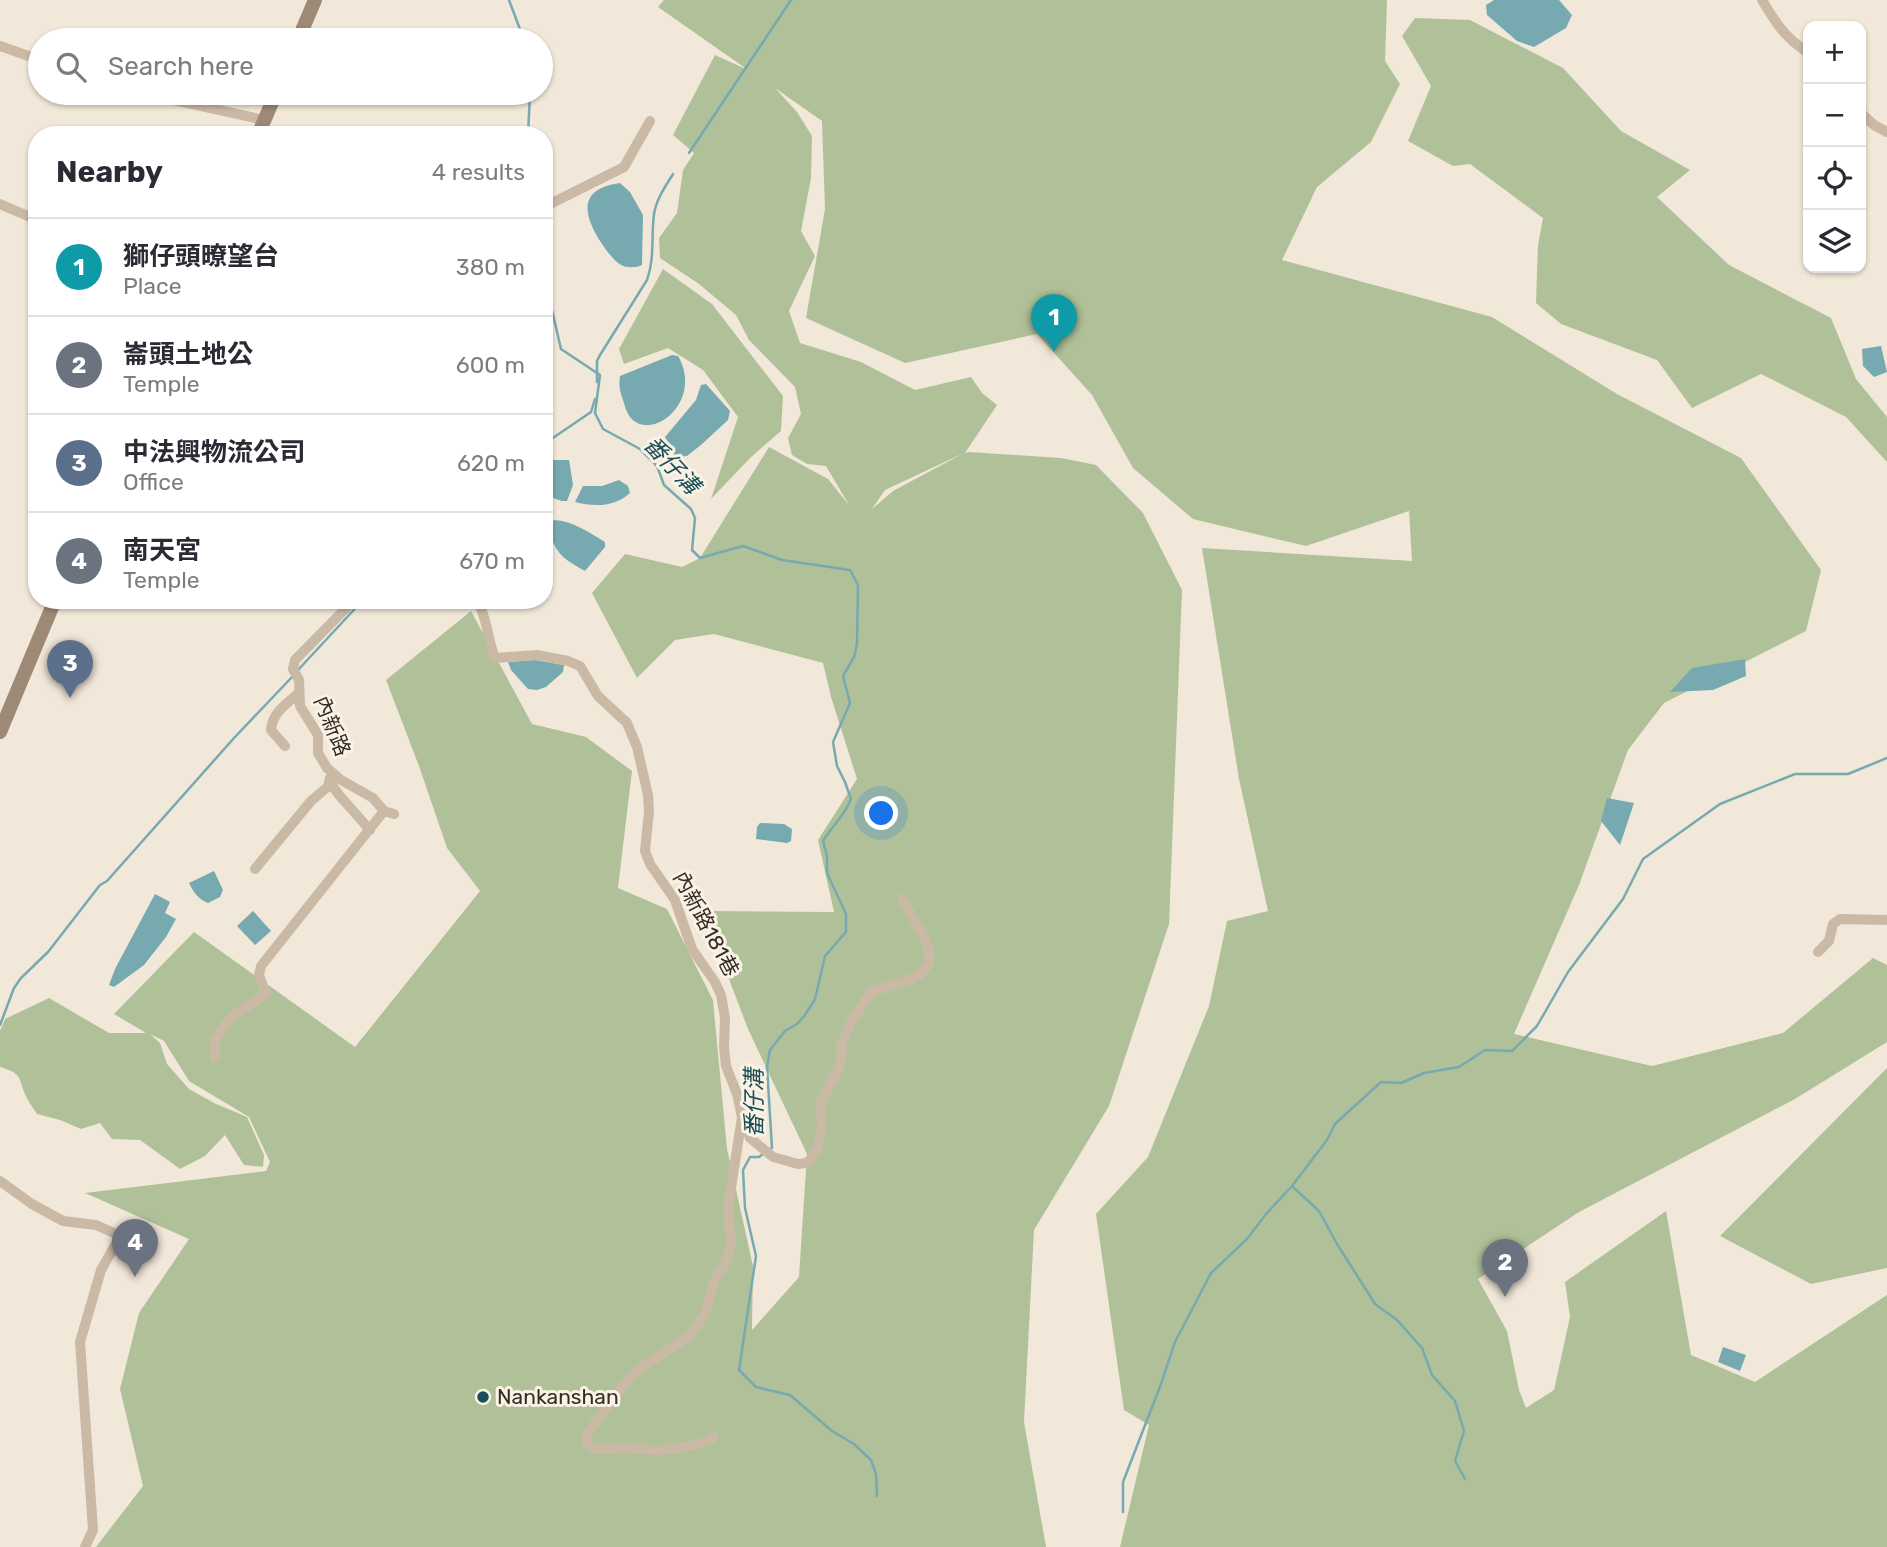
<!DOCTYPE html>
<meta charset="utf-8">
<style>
body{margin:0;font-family:Rubik,"Noto Sans TC",sans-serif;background:#f7f7f7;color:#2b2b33}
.controls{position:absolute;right:21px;top:21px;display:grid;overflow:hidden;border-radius:14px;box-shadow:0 2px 5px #0004}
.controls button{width:63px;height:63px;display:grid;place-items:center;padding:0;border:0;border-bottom:2px solid #e1e1e2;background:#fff;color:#2b2b33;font:35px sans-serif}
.you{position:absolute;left:882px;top:814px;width:24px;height:24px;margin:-18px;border:5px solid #fff;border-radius:50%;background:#1a73e8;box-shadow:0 0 0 10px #1a73e833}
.badge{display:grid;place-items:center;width:46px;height:46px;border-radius:50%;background:#0f766e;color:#fff;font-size:23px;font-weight:700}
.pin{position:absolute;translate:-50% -58px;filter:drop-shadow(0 2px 4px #0008)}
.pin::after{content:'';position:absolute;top:37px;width:24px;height:21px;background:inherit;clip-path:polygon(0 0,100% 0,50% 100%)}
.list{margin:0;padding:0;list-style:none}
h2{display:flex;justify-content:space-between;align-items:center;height:91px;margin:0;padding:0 28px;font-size:30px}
h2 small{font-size:23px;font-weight:400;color:#7c7c81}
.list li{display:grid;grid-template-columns:46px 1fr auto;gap:21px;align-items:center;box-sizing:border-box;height:98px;padding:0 28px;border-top:2px solid #e1e1e2}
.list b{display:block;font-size:26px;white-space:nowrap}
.list p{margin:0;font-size:23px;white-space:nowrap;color:#7c7c81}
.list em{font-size:23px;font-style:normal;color:#7c7c81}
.icon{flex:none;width:38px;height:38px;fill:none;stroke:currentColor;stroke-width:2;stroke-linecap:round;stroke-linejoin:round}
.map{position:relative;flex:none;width:1887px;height:1547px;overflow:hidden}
.search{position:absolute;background:#fff;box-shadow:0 2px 5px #0004;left:28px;top:28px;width:525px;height:77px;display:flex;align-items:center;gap:18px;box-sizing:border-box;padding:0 24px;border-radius:38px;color:#7c7c81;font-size:26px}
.panel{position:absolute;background:#fff;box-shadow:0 2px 5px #0004;left:28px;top:126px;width:525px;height:483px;border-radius:28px}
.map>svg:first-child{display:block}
.green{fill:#b0c199;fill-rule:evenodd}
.water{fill:#77a9b0}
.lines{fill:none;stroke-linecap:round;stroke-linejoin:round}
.stream{stroke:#77a9b0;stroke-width:2.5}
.street{stroke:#cab9a5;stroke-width:10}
.secondary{stroke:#9e8876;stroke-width:14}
.poi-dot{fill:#1b4f58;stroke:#faf2e5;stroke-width:2.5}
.labels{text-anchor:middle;stroke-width:6;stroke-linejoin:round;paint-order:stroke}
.street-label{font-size:21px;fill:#362c26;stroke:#faf2e5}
.poi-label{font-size:21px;fill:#362c26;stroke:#faf2e5;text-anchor:start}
.water-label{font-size:23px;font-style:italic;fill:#1b4f58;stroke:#faf2e5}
</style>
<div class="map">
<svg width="1887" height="1547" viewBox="0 0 1887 1547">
<rect width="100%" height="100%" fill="#f2e8d9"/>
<g class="green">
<path d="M664,0H1387L1385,61L1400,84L1371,142L1317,187L1282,260L1492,317L1617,394L1741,458L1821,570L1806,631L1664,703L1628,750L1579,885L1514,1034L1652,1066L1783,1033L1873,958L1887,965V1042L1795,1099L1579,1212L1478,1279L1507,1331L1519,1390L1526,1408L1554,1390L1570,1317L1565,1282L1666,1211L1691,1355L1755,1382L1887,1295V1547H1120L1149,1425L1124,1410L1096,1214L1148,1157L1209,1006L1227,921L1268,911L1239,779L1202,548L1412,561L1409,511L1306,546L1193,519L1133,468L1092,395L1037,334L905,363L806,318L825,209L822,121L775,88L797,112L812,136L811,178L801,231L815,256L789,311L800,343L861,362L915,390L971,377L982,393L997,405L965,453L969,452L1061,458L1096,465L1143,513L1182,590L1169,924L1109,1106L1034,1230L1024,1422L1046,1547H96L143,1486L120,1389L139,1313L189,1239L85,1193L266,1171L270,1162L249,1117L189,1081L164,1041L150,1034L160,1043L167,1064L189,1089L214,1103L247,1117L264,1155L263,1167L244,1165L225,1135L205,1156L180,1169L140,1140L112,1139L100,1123L81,1129L60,1120L37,1114C33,1108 28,1101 25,1094C18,1076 21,1073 0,1067V1031L5,1019L49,998L109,1033H146L114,1014L194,932L355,1047L480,891L447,848L419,766L386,680L471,611L532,724L586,737L632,771L618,888L667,909L713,1000L727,1149L753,1266L752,1330L799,1277L807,1154L748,1029L721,958L710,911L834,912L818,840L857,779L831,697L823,663L714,634L675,640L637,678L592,593L625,554L682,567L700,558L769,447L828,479L849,505L826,466L807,464L792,455L788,438L801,414L795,387L749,340L736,315L699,284L660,258L659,238L677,213L683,170L694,153L673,135L715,55L748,70L658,7ZM964,453L893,491L872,509L885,490Z"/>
<path d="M1415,18L1470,20L1563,68L1621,131L1690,170L1657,197L1729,265L1831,318L1856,379L1887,417V462L1846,417L1761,374L1692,408L1657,360L1561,324L1536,303L1538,245L1543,218L1470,164L1453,166L1408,141L1431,86L1402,36Z"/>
<path d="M663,269L712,304L783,396L781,431L751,457L711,499L738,417L703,370L668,348L624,364L619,349Z"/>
<path d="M1887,1068V1268L1811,1284L1720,1236Z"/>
</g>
<g class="water">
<path d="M1494,0H1559L1572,15L1566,28L1534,47L1517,41L1487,15L1486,5Z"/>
<path d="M620,183L630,192L643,215L642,265C636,268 627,268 621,265C613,260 607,251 602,244C583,215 577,189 620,183Z"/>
<path d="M1881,346L1887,372L1874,377L1863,366L1862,349Z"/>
<path d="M672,355L678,356C708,408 635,454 624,403C621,394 618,386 620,376Z"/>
<path d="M706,384L730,411L728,420L702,444L687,456L675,457L665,437L696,400L701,385Z"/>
<path d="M553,460H569L573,485L567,501H562L544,495V463Z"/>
<path d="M619,480L628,486L630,493C615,507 594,507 575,502L583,486H602Z"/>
<path d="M554,520C573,521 590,533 605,542V547L585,571C562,558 557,555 548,529Z"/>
<path d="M1745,659L1746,676L1713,690L1670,692L1692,668Z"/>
<path d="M535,660L564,665L563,672L546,687L537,690L528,689L511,670L508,662Z"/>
<path d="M1607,798L1634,803L1620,845L1601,821Z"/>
<path d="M760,823L784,824L792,829L791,841L787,843L756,839L757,827Z"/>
<path d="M214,871L223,890L220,897L208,903C198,899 194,893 189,883Z"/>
<path d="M155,894L170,902L165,913L176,919L166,937L144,965L114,987L109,985L115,969Z"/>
<path d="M253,911L271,931L255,945L237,926Z"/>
<path d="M1723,1347L1746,1355L1740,1371L1718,1362Z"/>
</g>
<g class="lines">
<g class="stream">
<path d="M509,0L524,40"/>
<path d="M528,135L530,93"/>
<path d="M689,153L791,0"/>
<path d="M544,297L552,310L561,349L600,375L595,413L603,429L640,449L657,466L664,485L691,509L695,518L692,550L700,558L743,546L782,560L850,570L858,585L857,644L854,657L843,676L850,703L833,742L837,766L845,782L851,799C845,815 832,826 823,841L827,856V873L846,914V932L825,956L815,999L805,1015L797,1024L785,1031L770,1050L767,1067L772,1148L768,1150"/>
<path d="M597,382V361L600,355L647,280C655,258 651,236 654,214C656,200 665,187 673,174"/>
<path d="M544,444L591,412L595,399"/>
<path d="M298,670L363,600"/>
<path d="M0,1025L14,988L21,978L48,952L100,885L107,881L234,738L293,676"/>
<path d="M763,1154L759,1157H750L743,1170L745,1208L756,1256L739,1370L756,1387L790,1395L832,1431L854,1444L871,1460L876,1474L877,1496"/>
<path d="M1292,1186L1319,1211L1337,1244L1375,1304L1397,1320L1422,1348L1432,1375L1455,1401L1464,1431L1455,1461L1465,1479"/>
<path d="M1123,1512V1482L1161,1384L1175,1342L1211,1273L1247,1239L1266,1214L1292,1186L1327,1140L1335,1124L1381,1082L1401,1083L1424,1073L1459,1067L1485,1050L1512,1051L1537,1026L1568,972L1623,899L1643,859L1720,804L1795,774H1848L1887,758"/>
</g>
<g class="street">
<path d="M1762,0C1777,25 1784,36 1808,53"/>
<path d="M0,46L40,60"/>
<path d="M142,93L264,120"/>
<path d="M1861,113L1874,125L1887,132"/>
<path d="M0,204L37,220"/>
<path d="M544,207L624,167L650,121"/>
<path d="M354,600L295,660L293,669L299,680L300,706L318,735V753L327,768L341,780L373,798L384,811L394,814"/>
<path d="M375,600L377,602L387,600"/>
<path d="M477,600C488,619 487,639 495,658L537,655L568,661L580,666L598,696L627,723L637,747L648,795L649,811L645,851L650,864L675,900L692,949L715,982L721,995L725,1018L724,1047L726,1066L737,1094L742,1117L728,1207L731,1244L728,1257L715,1280L704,1315L691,1335L639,1369L624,1384L586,1436V1443C597,1453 608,1448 622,1448C635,1447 648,1451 660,1450C678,1449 699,1446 713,1437"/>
<path d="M285,746L271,730C272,713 286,704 299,693"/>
<path d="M330,778L329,781L339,795L370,830"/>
<path d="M255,869L311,801L331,784"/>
<path d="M1818,952L1829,941L1833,924L1840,919L1887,920"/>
<path d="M215,1058V1039L232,1016L266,994L259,975L261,966L384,811"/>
<path d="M742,1117L750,1138L773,1157L798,1164L806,1163L810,1160L818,1147L822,1127L821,1102L839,1067L842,1056L841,1045L852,1021L871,992L912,979L923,972L929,962L930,954L923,934L902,899"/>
<path d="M0,1181L32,1204L63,1221L96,1225L116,1234L118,1240L101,1270L80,1342L93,1530L85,1547"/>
</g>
<g class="secondary">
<path d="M298,40L315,0"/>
<path d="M258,135L276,93"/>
<path d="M0,732L55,600"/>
</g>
</g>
<circle class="poi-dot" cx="483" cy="1397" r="7"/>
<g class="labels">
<g class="street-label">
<text transform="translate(332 726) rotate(68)" y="7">內新路</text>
<text transform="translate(706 924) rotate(62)" y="7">內新路181巷</text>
</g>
<g class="poi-label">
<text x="497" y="1404">Nankanshan</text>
</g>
<g class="water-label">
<text transform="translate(672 465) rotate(47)" y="8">番仔溝</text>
<text transform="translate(754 1103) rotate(-90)" y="8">番仔溝</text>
</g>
</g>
</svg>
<div class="controls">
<button>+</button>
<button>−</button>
<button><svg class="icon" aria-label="locate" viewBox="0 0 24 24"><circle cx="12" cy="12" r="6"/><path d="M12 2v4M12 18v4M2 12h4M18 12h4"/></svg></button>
<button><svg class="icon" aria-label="layers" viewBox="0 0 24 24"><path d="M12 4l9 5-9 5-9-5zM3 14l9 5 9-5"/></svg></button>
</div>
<div class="you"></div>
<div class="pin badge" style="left:1054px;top:352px;background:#0f9aa8">1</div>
<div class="pin badge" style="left:1505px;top:1297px;background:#6b7280">2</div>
<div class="pin badge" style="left:70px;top:698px;background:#5c6f8a">3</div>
<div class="pin badge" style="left:135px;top:1277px;background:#6b7280">4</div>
<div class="search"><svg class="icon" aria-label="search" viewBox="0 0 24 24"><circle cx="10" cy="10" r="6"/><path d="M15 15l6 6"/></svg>Search here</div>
<section class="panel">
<h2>Nearby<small>4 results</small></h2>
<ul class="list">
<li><span class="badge" style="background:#0f9aa8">1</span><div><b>獅仔頭暸望台</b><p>Place</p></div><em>380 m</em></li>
<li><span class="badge" style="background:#6b7280">2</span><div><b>崙頭土地公</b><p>Temple</p></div><em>600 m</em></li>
<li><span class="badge" style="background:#5c6f8a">3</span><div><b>中法興物流公司</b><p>Office</p></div><em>620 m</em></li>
<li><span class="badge" style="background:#6b7280">4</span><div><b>南天宮</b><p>Temple</p></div><em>670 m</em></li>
</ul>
</section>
</div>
